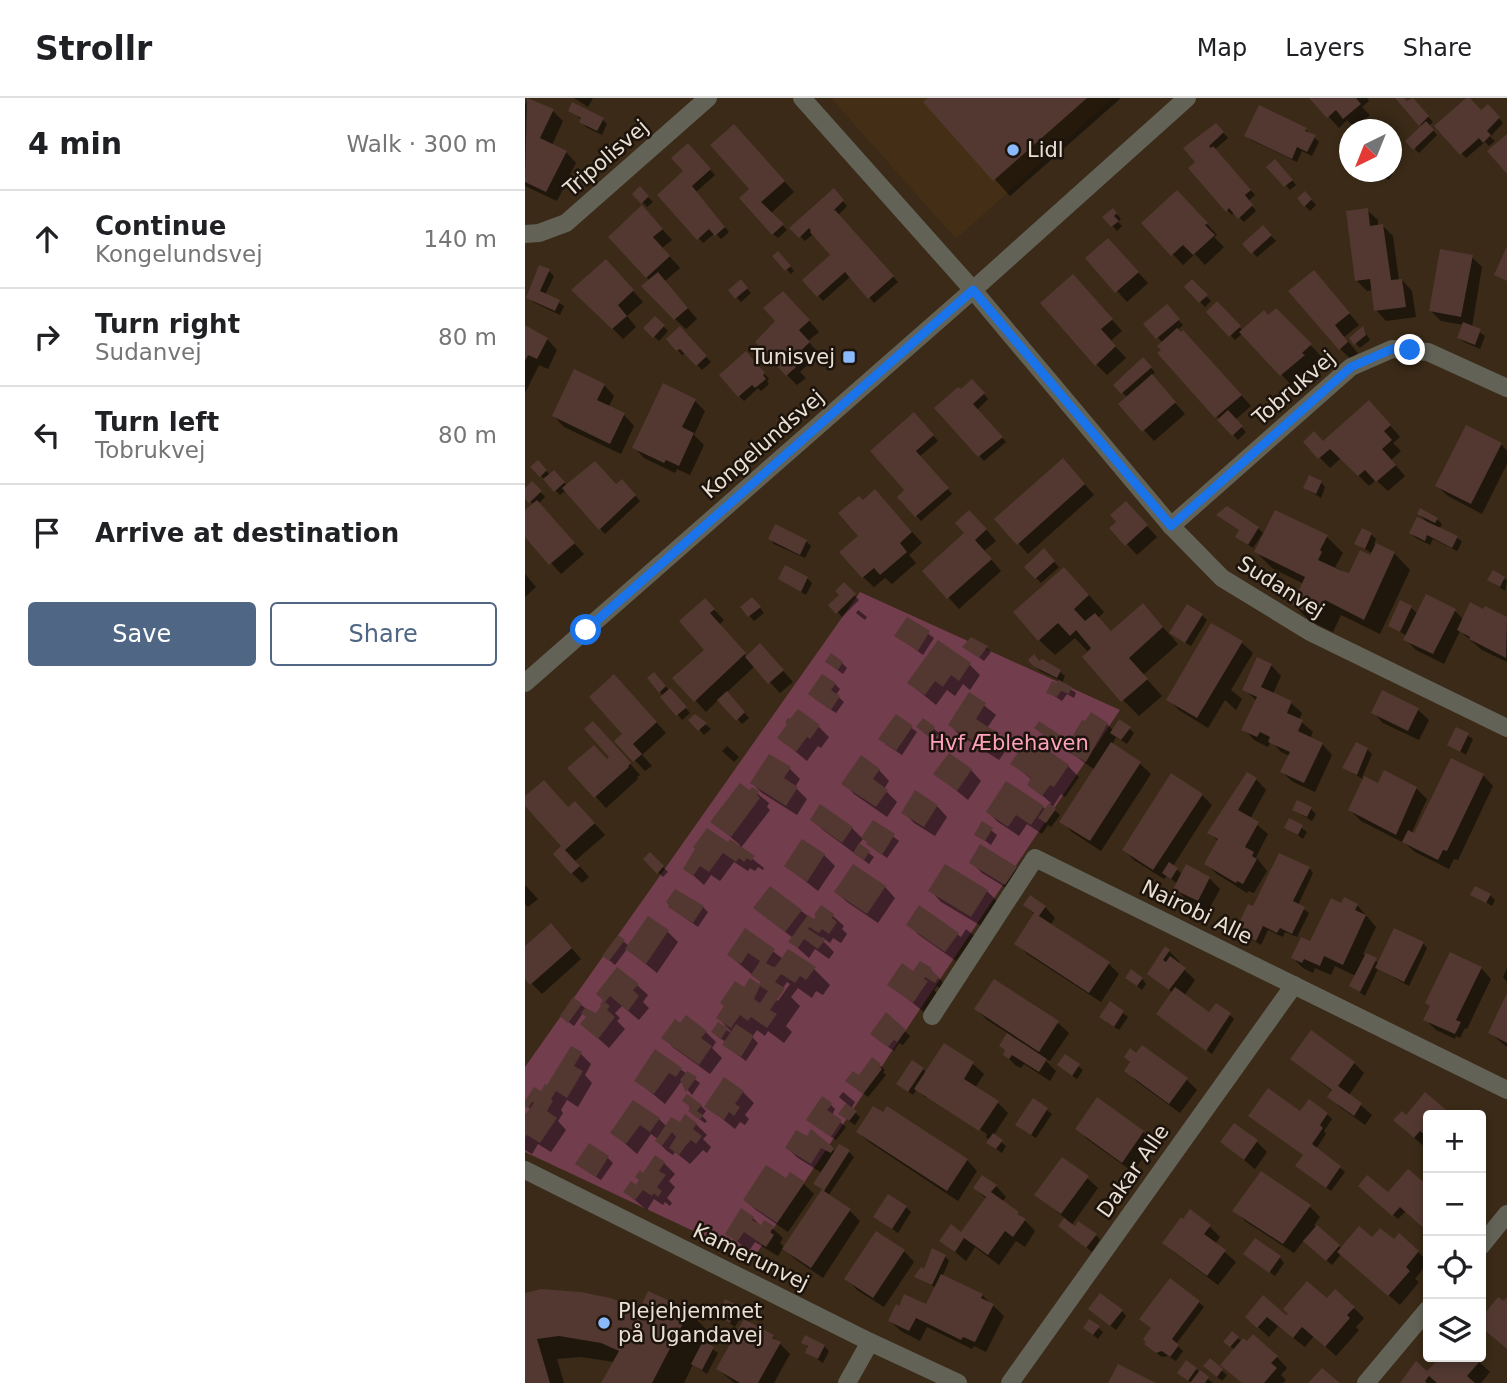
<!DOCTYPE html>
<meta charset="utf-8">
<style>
body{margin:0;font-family:"DejaVu Sans",sans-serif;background:#f6f6f6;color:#202124}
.controls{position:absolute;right:21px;bottom:21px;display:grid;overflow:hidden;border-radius:7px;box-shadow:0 4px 10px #0003}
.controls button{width:63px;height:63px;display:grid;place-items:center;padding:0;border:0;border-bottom:2px solid #e0e0e0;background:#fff;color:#202124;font:35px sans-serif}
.compass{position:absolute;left:814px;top:21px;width:63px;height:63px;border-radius:50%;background:#fff;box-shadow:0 4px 10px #0003;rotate:223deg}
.stop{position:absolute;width:21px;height:21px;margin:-16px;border:5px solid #1a73e8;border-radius:50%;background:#fff}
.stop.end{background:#1a73e8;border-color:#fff;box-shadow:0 2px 7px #0008}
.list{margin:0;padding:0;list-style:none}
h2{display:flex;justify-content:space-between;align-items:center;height:91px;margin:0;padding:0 28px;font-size:30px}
h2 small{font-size:23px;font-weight:400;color:#757577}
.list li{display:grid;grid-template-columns:46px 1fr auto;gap:21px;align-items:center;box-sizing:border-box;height:98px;padding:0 28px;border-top:2px solid #e0e0e0}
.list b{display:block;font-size:26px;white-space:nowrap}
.list p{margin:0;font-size:23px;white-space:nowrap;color:#757577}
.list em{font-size:23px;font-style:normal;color:#757577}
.actions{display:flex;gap:14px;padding:21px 28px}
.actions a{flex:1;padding:16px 0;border:2px solid #506685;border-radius:7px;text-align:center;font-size:24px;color:#506685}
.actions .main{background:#506685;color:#fff}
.icon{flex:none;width:38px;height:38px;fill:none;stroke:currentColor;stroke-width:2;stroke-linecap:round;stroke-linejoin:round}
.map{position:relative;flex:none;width:982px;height:1285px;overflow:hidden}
header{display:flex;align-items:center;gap:42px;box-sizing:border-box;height:98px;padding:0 35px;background:#fff;border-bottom:2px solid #e0e0e0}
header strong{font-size:33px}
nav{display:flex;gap:38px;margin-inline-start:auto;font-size:24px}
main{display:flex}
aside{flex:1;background:#fff}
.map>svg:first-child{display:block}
.built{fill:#442f16}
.green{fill:#723d4d}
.shadow{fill:#0007;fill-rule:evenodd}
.building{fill:#523831;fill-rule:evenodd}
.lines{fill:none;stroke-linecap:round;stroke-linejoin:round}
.minor{stroke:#636257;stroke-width:18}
.route{stroke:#1a73e8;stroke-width:9}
.poi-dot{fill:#8abafc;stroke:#1c140c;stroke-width:2.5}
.labels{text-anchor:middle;stroke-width:5;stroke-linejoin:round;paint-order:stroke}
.poi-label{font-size:21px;fill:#e9dfd3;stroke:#1c140c;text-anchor:start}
.street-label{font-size:21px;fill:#e9dfd3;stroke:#1c140c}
.park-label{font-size:21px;fill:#fea1bd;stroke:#1c140c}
</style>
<header>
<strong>Strollr</strong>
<nav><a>Map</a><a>Layers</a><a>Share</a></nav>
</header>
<main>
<aside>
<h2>4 min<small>Walk · 300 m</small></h2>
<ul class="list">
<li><svg class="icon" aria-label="ahead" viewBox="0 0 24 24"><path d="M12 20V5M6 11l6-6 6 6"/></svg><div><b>Continue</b><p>Kongelundsvej</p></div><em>140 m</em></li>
<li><svg class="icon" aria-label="right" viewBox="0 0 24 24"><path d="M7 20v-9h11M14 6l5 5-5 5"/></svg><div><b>Turn right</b><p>Sudanvej</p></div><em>80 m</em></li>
<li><svg class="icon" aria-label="left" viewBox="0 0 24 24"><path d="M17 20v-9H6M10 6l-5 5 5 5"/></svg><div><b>Turn left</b><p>Tobrukvej</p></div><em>80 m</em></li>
<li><svg class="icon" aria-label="arrive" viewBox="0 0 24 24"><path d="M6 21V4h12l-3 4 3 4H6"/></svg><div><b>Arrive at destination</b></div></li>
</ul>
<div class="actions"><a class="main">Save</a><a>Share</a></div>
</aside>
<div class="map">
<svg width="982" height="1285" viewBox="0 0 982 1285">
<rect width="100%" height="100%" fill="#3a2a17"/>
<path class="built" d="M306,0H588L431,141Z"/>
<path class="green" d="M335,494L595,612L228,1161L0,1054V969Z"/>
<g class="shadow">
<path d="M49,0H68L63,9Z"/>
<path d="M405,0H596L485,98L400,4Z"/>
<path d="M787,0H842L844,3L837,9L845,17L830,30L822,22L814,30Z"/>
<path d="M876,0L882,6H891L908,24L904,28L912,37L894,55L882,43L898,29L873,1Z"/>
<path d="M3,1L28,13L38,23L27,47L41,54L51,65L32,103L0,88V7Z"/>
<path d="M963,8L978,25L965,39L970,43L964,48L960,44L941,60L912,28L956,14Z"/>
<path d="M45,13L77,21L82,26L77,37L61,29L57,24V22Z"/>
<path d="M691,27L703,40L689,52L730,97L723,103L731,113L719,124L709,114L707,117L703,113L665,70L673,64Z"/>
<path d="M781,32L794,44L787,58L777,53L772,64L726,42L721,37Z"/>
<path d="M219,39L269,94L246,115L262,132L253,140L248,136L234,103Z"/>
<path d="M163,47L190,77L171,94L204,134L196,141L190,135L178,145L134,97L160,73Z"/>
<path d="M755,68L771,87L765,92L744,69Z"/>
<path d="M866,72L868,74L864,82L851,74H866Z"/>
<path d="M115,91L128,104L122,109L110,96Z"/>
<path d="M309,93L322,108L313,117L373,184L349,205L326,178L298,203L279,182L307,157L288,136L280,143L267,130Z"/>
<path d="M780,95L791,107L785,113L780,108Z"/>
<path d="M663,105L692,137L689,139L699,149L680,167L670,156L658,167L619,125Z"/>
<path d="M588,112L596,121L593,124L597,128L592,133L580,119Z"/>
<path d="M842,112L853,122V128H858L868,138L874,183L877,182L887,193L891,219L861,223L851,212L848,192L842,193L831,182Z"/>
<path d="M127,120L147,142L137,150L155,170L140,183L172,221L161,231L139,211L125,183L86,139Z"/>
<path d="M738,129L751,143L732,159L720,146Z"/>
<path d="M593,153L623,185L602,204L592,193Z"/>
<path d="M249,158L258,160L269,173L266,176Z"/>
<path d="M947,159L957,169L947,229L960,238L955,251L939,244L934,240L939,227L916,223L906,213Z"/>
<path d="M24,173L29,178L20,197L39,208L35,217L8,204L3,199Z"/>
<path d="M91,174L118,204L102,218L111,229L98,241L49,192Z"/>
<path d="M216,184L226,195L216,204L206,193Z"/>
<path d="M667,184L686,203L680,209L661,189Z"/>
<path d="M799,185L834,227L819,239L833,255L826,261L815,251Z"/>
<path d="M558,189L597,233L585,243L601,260L582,277L571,266Z"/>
<path d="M269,205L294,234L283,243L294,256L275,274L281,280L272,287L262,277Z"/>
<path d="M692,205L718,233L751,212L796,258L786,267L789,269L767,288L718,235L710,242L684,214Z"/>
<path d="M641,209L658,227L652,232L669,245L726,308L710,322L721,334L713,342L635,255L638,252V245L621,226Z"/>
<path d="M130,220L143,233L134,243L120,230Z"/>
<path d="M0,230L22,241L32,252L23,271L14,267L0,295Z"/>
<path d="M155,230L186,264L177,272L161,255L157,257L143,241Z"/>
<path d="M838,231L845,242L835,250L830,245Z"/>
<path d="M226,260L244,281L242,283L244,286L236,293L233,290L219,303L214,298Z"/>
<path d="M618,262L630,274L626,278L660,316L629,343L619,332L603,300L590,287Z"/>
<path d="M79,287L89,298L83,310L99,317L109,328L96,356L39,329L29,318Z"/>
<path d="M452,288L463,301L452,312L481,344L459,363L412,311L436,294Z"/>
<path d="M169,302L180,313L169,337L179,347L165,377L152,371L150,375L119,360L109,349Z"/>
<path d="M854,315L875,339L868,345L876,353L866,362L880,378L863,393L851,382L844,388L816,360L805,370L780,344L798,345Z"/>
<path d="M389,316L413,343L395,358L427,396L396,423L374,399L382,392Z"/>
<path d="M976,346L982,353V366L957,416L923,398L912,388Z"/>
<path d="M13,364L25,377L29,374L42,388H91L97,383L115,403L80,436L41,392L35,397L7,369Z"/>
<path d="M548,373L569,397L503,456L493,445Z"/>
<path d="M796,384L800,389L796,400L780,390Z"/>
<path d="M12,390L20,399L13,406L59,456L36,476L0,436V415L9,407L0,398V392Z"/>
<path d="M350,393L397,445L384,457L391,465L367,486L360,480L349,489L338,479L335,438L338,404Z"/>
<path d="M611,416L632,439L612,457L587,430L593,424Z"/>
<path d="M894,416L912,421L917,426L914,431L932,439L937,444L932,453L908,441L905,447L891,440L886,435L903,425Z"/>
<path d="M694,417L733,430L738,435L728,450L717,443L716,433Z"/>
<path d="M455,424L471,443L459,453L476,473L434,511L399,473Z"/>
<path d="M251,428L281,443L286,448L280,460L249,446L245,441Z"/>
<path d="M846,436L851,441L849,446L869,455L885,472L855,536L816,517L808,534L785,523L769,507L779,486L747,470L731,454L802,439L818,455L810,469L825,477L846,460L848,456L832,446Z"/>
<path d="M519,453L534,469L516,485L501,469Z"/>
<path d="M0,476L11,489L0,499Z"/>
<path d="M282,480L287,485L281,497L255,481Z"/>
<path d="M979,480L982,483L980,493L964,482Z"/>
<path d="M319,487L334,502L317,519L306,507L316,497Z"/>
<path d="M555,487L579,514L573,520L587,534L618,507L653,546L618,577L637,598L614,618L598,602L564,555L550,540L530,557L514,542Z"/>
<path d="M180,502L199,522L194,527L222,559L245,558L268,584L255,595L230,568L201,595L224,620L217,626L194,601L181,614L150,580L181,552Z"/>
<path d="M232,506L239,515L229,523L217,509Z"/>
<path d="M886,510L893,516L930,513L939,522L960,510L982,521V564L957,552L935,533L919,566L891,552L880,541L882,538L865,528Z"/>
<path d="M333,512L342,519L340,522L331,515Z"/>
<path d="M677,517L682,522L666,548L646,536Z"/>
<path d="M382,521L409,540L398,557L372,538Z"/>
<path d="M413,544L445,567L455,577L445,592L438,586L430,598L422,592L411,607L384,585Z"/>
<path d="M717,545L728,555L706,592L717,601L711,612L700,602L683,630L654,612L643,601Z"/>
<path d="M440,549L462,550L466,554L459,563Z"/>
<path d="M317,565L322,570L318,576L307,568Z"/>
<path d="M515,565L535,574L540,578L537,585L551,595L549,600L542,596L537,603L523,594L536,583L515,573L509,567Z"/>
<path d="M746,567L756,578L748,596L766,605L777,615L774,622L788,634L785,641L797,646L807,657L790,694L768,684L757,674L765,658L756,654L746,643L743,649L729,642L719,631L732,603L719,591Z"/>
<path d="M124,580L134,581L165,615L157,622Z"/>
<path d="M310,586L315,591L311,597L319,604L311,615L290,601Z"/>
<path d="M100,589L141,635L117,657L127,668L120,673L92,643L100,636Z"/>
<path d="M857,594L893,612L904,622L894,642L858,625L848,614Z"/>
<path d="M445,596L471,617L462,630L484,648L474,662L435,637L425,627Z"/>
<path d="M170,618L186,631L179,637L166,622Z"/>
<path d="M371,619L392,634L377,657L360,646Z"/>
<path d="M558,624L582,626L588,632L604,630L609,635L602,646L591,639L587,647L615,666L626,676L576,753L547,734L537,723L570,672L511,630L545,646Z"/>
<path d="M294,629L304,639L296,650L293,648L282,663L254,640Z"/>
<path d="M409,631L414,635L409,642L398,634Z"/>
<path d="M932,631L948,641L941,657L925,647Z"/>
<path d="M79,636L115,677L112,679L113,681L81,710L45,670L82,663L86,660Z"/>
<path d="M505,642L543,668L554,679L540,699L536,696L527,710L535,717L526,729L523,727L517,736L502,726L494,738L473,724L463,714L518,709L521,712L526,705L504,686L507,682L488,666Z"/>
<path d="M202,648L214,659L209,664L197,653Z"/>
<path d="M842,651L847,656L837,680L854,687L891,690L902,701L886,736L890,738L958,677L968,688L933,762L929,761L924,771L890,754L881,746L836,723L825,712L839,682L820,670Z"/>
<path d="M265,671L275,681L270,689L282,701L272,717L237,695L227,685Z"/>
<path d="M354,672L364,683L359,691L372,704L362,719L329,696L319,685Z"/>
<path d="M446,672L456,683L443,702L411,676Z"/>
<path d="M731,681L741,692L725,721L743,736L731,759L742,773L729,795L723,793L722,795L692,776L681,766L694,744L684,734Z"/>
<path d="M227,691L244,705L242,709L245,712L215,751L239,770L238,772L233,769L230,773L225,770L223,773L209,764L195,783L186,777L179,787L160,770L203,747L214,750L215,747L188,724Z"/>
<path d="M677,697L687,707L648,768L658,777L684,780L695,791L683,813L661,801L651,791L653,786L642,778L639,781L609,762L599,752Z"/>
<path d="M0,701L61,716L80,737L50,763L64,779L57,785L47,775L38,748L0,705Z"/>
<path d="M412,708L422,719L410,738L389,725L378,714Z"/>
<path d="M296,709L327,730L338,741L333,747L349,759L344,766L298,732L287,721Z"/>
<path d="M786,711L791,716L787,723L769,712Z"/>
<path d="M765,722L782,734L778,741L761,729Z"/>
<path d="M349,724L374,743L362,760L343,746Z"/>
<path d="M457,725L472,737L466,747L451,736Z"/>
<path d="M278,743L299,757L310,768L293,793L261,768Z"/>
<path d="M125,756L143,774L138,779L120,761Z"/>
<path d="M446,764L491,770L501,781L491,796L457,775Z"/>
<path d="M784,770L788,775L773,807L784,815L772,839L760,834L758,839L743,832L736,847L712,832Z"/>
<path d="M0,787L13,801L3,809L0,806Z"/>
<path d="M360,789L370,800L353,825L322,804L311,794Z"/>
<path d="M406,793H462L473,804L458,829L416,804Z"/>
<path d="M948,796L965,797L970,802L967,808Z"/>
<path d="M500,807L520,809L530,820L526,826L584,866L594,876L576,904L502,856L492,845L510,817Z"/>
<path d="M832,807L851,829L838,856L854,865L898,845L902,850L884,888L853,871L840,898L826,888L831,878L810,868L806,877L790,870L788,875L778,870L768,860L786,845L817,808Z"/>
<path d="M178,809L183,814L173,829L150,813Z"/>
<path d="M230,810L276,813L290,823L293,819L308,818L319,828L317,831L322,836L316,845L308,840L305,845L297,839L296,841L309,854L304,861L290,851L284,860L266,844L268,840Z"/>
<path d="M123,821L143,834L153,844L132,875L102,851L90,867L84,862L93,839L104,848Z"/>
<path d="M383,826L432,836L436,839L441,831L453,841L445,844L431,863L394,837Z"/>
<path d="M221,833L258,861L289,871L305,887L298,897L291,893L287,900L273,890L266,899L275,908L261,928L267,934L259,945L243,933L240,938L232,932L227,939L233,945L221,963L199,947L201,944L193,939V927L207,935L193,919L219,891L234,889L237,885L204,857ZM262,884L265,886L253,903L250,901Z"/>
<path d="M36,838L56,861L17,896L0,879V850Z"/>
<path d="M641,850L655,864L653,866L670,882L659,898L684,916L705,917L709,921L687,956L638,920L648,895L624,875Z"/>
<path d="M956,870L966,881L942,931L940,930L935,940L931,938L930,941L911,932L900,921Z"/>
<path d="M982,870V884L978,879Z"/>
<path d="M405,871L424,891L421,895L412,888L409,892L412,895L399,914L365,887L388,875Z"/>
<path d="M602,880L617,881L621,886L617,892Z"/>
<path d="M469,883L533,925L544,935L525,963L518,960L531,973L525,983L499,966L496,970L490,967L480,956L482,953L476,948L484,936L462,922L451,911Z"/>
<path d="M112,887L123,897L118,904L124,910L114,922L97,908L90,915L95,920L92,923L100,931L84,950L57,926L62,920L58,915L49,928L42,923L56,907L71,918L80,903L73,896Z"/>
<path d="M982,899V949L965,935Z"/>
<path d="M585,906L603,919L594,932L581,924Z"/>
<path d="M362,916L385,938L378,947L374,945L369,953L352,941Z"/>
<path d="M181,934L191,944L187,950L197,960L185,976L149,950L139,940Z"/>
<path d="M420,948L448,966L459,976L450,990L473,1005L483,1015L468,1038L481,1048L477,1055L468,1049L465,1042L461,1039L462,1036L401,996V1000L392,991L388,997L374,986L398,971L402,975Z"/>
<path d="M131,954L175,985L167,997L156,984L140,1006L111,982Z"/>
<path d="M56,956L66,966L60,977L67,985L53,1009L42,1002L36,1012L38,1015L33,1023L41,1032L26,1054L13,1046L7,1056L0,1052V1017L6,1012L0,1006L16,995Z"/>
<path d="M612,957L661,981L672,992L655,1015L611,983L601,972Z"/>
<path d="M767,961L829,965L839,975L824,997L847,1017L840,1027L815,1009L804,999L808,994Z"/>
<path d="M348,962L360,972L358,974L361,977L343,999L327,987Z"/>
<path d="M553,968L558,972L552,981L539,972Z"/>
<path d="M218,994L229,1005L220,1017L224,1021L220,1027L215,1024L210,1031L181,1008Z"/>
<path d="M318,994L330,1004L326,1011L335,1019L330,1027L321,1021L322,1006L314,999Z"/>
<path d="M900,996L924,1017H903V1045L900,1049L881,1033V1019Z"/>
<path d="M573,1001L618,1034L629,1045L608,1074L562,1041L552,1030Z"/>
<path d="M509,1002L527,1016L511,1040L497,1031Z"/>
<path d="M306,1007L310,1011L307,1017L321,1029L311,1042L288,1026Z"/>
<path d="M164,1008H176L181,1013L177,1018L182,1023L180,1025L170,1018Z"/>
<path d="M775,1015L802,1016L807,1021L799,1033L801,1036L791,1051L820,1074L806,1093L778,1072L779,1058Z"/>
<path d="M134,1021L142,1029L171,1026L182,1037L178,1041L186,1049L182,1055L178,1052L165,1066L150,1054L148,1057L142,1053L132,1043L133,1041L126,1036L112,1056L88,1035Z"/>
<path d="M272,1034L311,1054H324L329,1059L303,1098L324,1112L335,1123L298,1180L270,1161L258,1150L253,1158L230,1144L224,1153L202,1135L228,1120L237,1129L247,1130L258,1140L255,1145L260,1150L298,1092L291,1085L297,1075L273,1060L262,1050Z"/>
<path d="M333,1034L442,1062L452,1073L433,1103L344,1044Z"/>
<path d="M697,1044H732L742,1054L730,1071Z"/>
<path d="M83,1060L88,1065L76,1082L57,1070Z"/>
<path d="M139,1065L150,1076L144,1083L150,1089L142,1100L147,1105L145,1108L140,1104L138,1107L129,1101L122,1112L100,1094L111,1089L119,1077Z"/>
<path d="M883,1073L903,1091V1132L881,1113L873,1121L840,1093L863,1097Z"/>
<path d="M562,1080L573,1090L546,1128L571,1137L575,1142L567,1154L536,1128L541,1121L511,1096Z"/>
<path d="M261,1083L278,1085L289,1096L263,1134L231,1112L220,1102Z"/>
<path d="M471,1088L481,1099L477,1104L493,1115L510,1133L500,1149L491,1143L474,1167L450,1149L441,1163L417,1143L437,1136L461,1101L450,1090Z"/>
<path d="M381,1109L386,1114L373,1135L351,1119Z"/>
<path d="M785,1109L795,1119L789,1127L817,1151L847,1142L869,1143L893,1154L903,1164L890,1181L894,1184L875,1207L816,1156L807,1167L779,1142L769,1155L720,1123L709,1112Z"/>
<path d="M659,1123L684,1128L695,1139L690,1146L711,1164L693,1187L650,1155L639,1145Z"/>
<path d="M379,1153L389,1164L359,1209L332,1192L322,1181Z"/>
<path d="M420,1158L424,1163L417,1179L457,1197L479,1218L461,1254L449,1248L447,1251L402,1229L395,1243L376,1233L365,1223L402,1209L411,1190L392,1178L409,1177Z"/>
<path d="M725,1160H755L759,1165L750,1178Z"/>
<path d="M0,1197L115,1212L164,1214L185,1235L179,1246L193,1255L182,1276L168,1266L159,1285H78L90,1264L56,1259L32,1261L39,1285H0Z"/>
<path d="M738,1199L761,1220L802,1203L829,1210L839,1220L831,1229L834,1232L811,1258L789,1238L780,1249L753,1228L744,1239L722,1219Z"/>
<path d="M201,1203L218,1214L210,1229L193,1217Z"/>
<path d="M674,1204L679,1209L651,1246L658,1253L651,1263L643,1258L637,1259L626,1251Z"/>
<path d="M597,1213L601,1218L591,1232L570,1216Z"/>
<path d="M560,1230H573L578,1234L573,1241Z"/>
<path d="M707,1235L717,1244L752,1259L762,1270L756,1277L761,1282L758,1285H717L710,1252L705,1248Z"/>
<path d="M248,1239L265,1256L249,1285H209L193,1271Z"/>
<path d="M278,1244L299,1248L304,1253L298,1265L282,1254L284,1250Z"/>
<path d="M917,1259H949L965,1274L956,1285H877L903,1276Z"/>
<path d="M685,1263L702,1277L697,1283L685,1273Z"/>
<path d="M662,1265L671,1271L688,1285H667L659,1280Z"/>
</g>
<g class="building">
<path d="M2,0L29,11L15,40L42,53L21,94L0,84Z"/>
<path d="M403,0H562L468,83L398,4Z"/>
<path d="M784,0H831L836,6L818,21L811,12L802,20Z"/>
<path d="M870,0H879L882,3L888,0L904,18L894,28Z"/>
<path d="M941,0H945L956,12L963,6L975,19L962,33L966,37L958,45L954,40L935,57L909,28Z"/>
<path d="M47,4L79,20L72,33L54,24L56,20L43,13Z"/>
<path d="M734,7L782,30L780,33L791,37L782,54L772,49L767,61L719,38Z"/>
<path d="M901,23L909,32L888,52L880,43Z"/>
<path d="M691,25L699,34L684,48L686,50L688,48L726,92L720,97L728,107L713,121L704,110L701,114L663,70L670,64L658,50Z"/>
<path d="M209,26L260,83L236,104L259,126L247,137L214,100L224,91L185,47Z"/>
<path d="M982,36V76L962,53Z"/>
<path d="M163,45L186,71L167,88L200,129L190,138L184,131L172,142L132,97L158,73L146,60Z"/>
<path d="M750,61L768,82L759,89L741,69Z"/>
<path d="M115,88L124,98L116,106L107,96Z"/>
<path d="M309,90L319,102L308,113L310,112L369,178L343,201L320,174L292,199L277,182L305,157L285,134L286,133L284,130L274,140L264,130Z"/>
<path d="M652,92L683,125L680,127L690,137L668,157L658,147L646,158L616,125Z"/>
<path d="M780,93L787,101L779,109L772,100Z"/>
<path d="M117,107L138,131L128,139L145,158L121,180L83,139Z"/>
<path d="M588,110L592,115L589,118L594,123L586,129L577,119Z"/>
<path d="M843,110L845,128L858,126L866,182L877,181L881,209L849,213L845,181L830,183L821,113Z"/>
<path d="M738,127L747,137L726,156L717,146Z"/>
<path d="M583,140L614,174L590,195L560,160Z"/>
<path d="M982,148V183L969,177Z"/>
<path d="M915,151L948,157L936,219L904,213Z"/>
<path d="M253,153L266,168L260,173L247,158Z"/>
<path d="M81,161L109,192L93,207L102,218L87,231L46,192Z"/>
<path d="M14,167L25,171L15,193L35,202L30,213L1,200Z"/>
<path d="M789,172L825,215L810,227L823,244L814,252L763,193Z"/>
<path d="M133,174L163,210L149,222L116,188Z"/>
<path d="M548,176L588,221L576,231L591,248L570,268L515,205Z"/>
<path d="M216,181L223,190L210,201L203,192Z"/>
<path d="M667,181L683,197L674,205L659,189Z"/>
<path d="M258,193L285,222L274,232L285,244L266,262L271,269L261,278L230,244L250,223L238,210Z"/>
<path d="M692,203L716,228L704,239L681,214Z"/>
<path d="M642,206L655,221L631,241L618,226Z"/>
<path d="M751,210L787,246L777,255L780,257L755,278L714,234L739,212L743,217Z"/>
<path d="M130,218L140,227L128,240L118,230Z"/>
<path d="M938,224L956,231L950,247L932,240Z"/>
<path d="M0,227L23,240L12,261L3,257L0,263Z"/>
<path d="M155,228L182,258L171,268L155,251L151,253L141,241Z"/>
<path d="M838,228L841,237L829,247L824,240Z"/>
<path d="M652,230L656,234L658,232L717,297L690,320L632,255L636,252L632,248Z"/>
<path d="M221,253L240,275L238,277L241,281L230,290L227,287L213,299L194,277Z"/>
<path d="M618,259L627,269L596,296L588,287Z"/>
<path d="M49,271L80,286L72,302L100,315L85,346L27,318Z"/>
<path d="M627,276L651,304L617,334L593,306Z"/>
<path d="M447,281L460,295L448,306L478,339L453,359L409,310L433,289L436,291Z"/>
<path d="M138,285L171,301L157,329L169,335L154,368L141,362L139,365L107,350Z"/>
<path d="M844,302L866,327L859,333L867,342L857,351L871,367L851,384L840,372L833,378L805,351L793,361L778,344L789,333L798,343Z"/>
<path d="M703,312L718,328L707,338L692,322Z"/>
<path d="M389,314L409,337L391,353L424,390L390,419L372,399L379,392L345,353Z"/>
<path d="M941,327L977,345L946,406L910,388Z"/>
<path d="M538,360L560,386L492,447L469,421Z"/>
<path d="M13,362L22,372L15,379L5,369Z"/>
<path d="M70,363L91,386L97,381L111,397L74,432L37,390Z"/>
<path d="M29,372L40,384L29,394L18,381Z"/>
<path d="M784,377L797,383L791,396L778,390Z"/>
<path d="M7,383L17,393L4,405L0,401V390Z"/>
<path d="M350,391L387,434L375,445L382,454L355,477L349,470L337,480L314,454L333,438L313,415L334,398L338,402Z"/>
<path d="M12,402L50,445L24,467L0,439V412Z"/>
<path d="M601,403L623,427L600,448L584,430L591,424L585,417Z"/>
<path d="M702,408L734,429L723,447L710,439L714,432L691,417Z"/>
<path d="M895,410L913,420L910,425L892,416Z"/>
<path d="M444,412L462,431L450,442L467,461L422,501L397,473L439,435L430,425Z"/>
<path d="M750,412L803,437L795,452L797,454L793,462L815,472L824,475L835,452L845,457L851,445L870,454L839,522L800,502L791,519L767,507L780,479L729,454Z"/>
<path d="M892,419L933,438L927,450L902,437L900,443L884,435Z"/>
<path d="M250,426L282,442L275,457L243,441Z"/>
<path d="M837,430L847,435L840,451L829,446Z"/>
<path d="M519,450L530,463L510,481L499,469Z"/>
<path d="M260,467L283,479L276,494L253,481Z"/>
<path d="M539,469L564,497L549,511L560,523L570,515L586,533L618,505L638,529L604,560L623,581L596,604L557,559L566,550L551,532L545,538L533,525L513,543L488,514Z"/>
<path d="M968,472L980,479L975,489L962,482Z"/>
<path d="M319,484L331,496L311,516L303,507L314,497L310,493Z"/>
<path d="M901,496L931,511L908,556L878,542Z"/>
<path d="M227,499L236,509L223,519L215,509Z"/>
<path d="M180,500L190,511L185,515L221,555L169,604L147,580L179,552L154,523Z"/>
<path d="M875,502L887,508L875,534L863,528Z"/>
<path d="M945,504L958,511L960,508L982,519L981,560L944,541L945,539L932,532Z"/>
<path d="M662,506L678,516L660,545L644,535Z"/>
<path d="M382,519L405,533L393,553L369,538Z"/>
<path d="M686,525L718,543L672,620L641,602Z"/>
<path d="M446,539L463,548L454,560L437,549Z"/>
<path d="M413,542L446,565L434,583L426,577L418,589L410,583L400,597L382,585Z"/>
<path d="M235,545L259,572L243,586L220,559Z"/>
<path d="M306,555L318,564L313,572L300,564Z"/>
<path d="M509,556L514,563L517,561L536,572L532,580L508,568L503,562Z"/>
<path d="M732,559L747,566L736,589L767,603L762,615L778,622L773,633L798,645L779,685L755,674L765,654L743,644L745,639L735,634L732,639L716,632L732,599L717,592Z"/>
<path d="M129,574L141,588L134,595L122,580Z"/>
<path d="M89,576L132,624L108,646L117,656L108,664L89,643L97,636L64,599Z"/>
<path d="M297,576L311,585L306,592L315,598L306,612L283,596Z"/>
<path d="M534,582L547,589L544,596L536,593L532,599L521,595L527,583L532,585Z"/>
<path d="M145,590L162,609L151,618L135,599Z"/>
<path d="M857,592L894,610L883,633L846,615Z"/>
<path d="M202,593L220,614L211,623L192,602Z"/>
<path d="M444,594L461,605L451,621L474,636L463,653L423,627Z"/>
<path d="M273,611L295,627L285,641L282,639L271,654L252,640L262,626L260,625L263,620L265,621Z"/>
<path d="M566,614L583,625L561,664L544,655L548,647L544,644L557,622L560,623Z"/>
<path d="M170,616L182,625L173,633L163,622Z"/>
<path d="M371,616L388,628L371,653L353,641Z"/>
<path d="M398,620L410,629L404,638L391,629Z"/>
<path d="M594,621L606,629L596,642L585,635Z"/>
<path d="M68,623L106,665L103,668L104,669L69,700L42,670L69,647L82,661L84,659L59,631Z"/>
<path d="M514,623L544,643L539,651L509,630Z"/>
<path d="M931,629L944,635L935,654L922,647Z"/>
<path d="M504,639L544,667L529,689L525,687L517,698L502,687L506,680L485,666Z"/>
<path d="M586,644L616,664L565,743L534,724Z"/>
<path d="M831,644L843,650L832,677L817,670Z"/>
<path d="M424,655L447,671L432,693L408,676Z"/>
<path d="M244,656L266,669L259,680L273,689L261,708L225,685Z"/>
<path d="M336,657L355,671L348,681L363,692L351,709L316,686Z"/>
<path d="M926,660L959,676L922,753L918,752L913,762L877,744L883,732L889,735Z"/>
<path d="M859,672L892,689L871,737L823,712L839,678L853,685Z"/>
<path d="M722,674L732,680L713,712L734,724L720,749L729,754L727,758L732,761L718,786L712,783L711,785L679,766L693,741L682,735Z"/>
<path d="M646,675L678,696L628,772L597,752Z"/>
<path d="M19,682L43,709L50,703L70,725L40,752L55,768L46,776L28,756L36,748L0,708V698Z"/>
<path d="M481,683L519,708L506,727L491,717L483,729L461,714Z"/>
<path d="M215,685L224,692L227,689L234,693L232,697L235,700L206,739L185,724Z"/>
<path d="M390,692L413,707L399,729L376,715Z"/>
<path d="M772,702L787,709L782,719L767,712Z"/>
<path d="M524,705L531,711L521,725L513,720Z"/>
<path d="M295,706L328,729L317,745L285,722Z"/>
<path d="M764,720L778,727L773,737L759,730Z"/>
<path d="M348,722L370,736L357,757L341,746L342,744L336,740Z"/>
<path d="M457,723L468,730L460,743L449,737Z"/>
<path d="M182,730L203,744L205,741L230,758L226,763L222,760L219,764L214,760L211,764L198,755L184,774L175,768L168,778L158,771L170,751L168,749Z"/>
<path d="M277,741L300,756L282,784L259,768Z"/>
<path d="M334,745L345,753L339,762L328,755Z"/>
<path d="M455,746L492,769L480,787L444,765Z"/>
<path d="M125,754L139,768L132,776L118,761Z"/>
<path d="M754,755L785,769L768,803L780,809L767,836L755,830L752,835L738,828L731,843L710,833L723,806L728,808Z"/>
<path d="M644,764L653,770L646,781L637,775Z"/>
<path d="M328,766L361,788L342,816L309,794Z"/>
<path d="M420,766L463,792L446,819L403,793Z"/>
<path d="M661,766L685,779L673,803L648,791Z"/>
<path d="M245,788L277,812L260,834L228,810Z"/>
<path d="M950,788L966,796L961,805L945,797Z"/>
<path d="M150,791L179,808L168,825L143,809L144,807L141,804Z"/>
<path d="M505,797L521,808L514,818L585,864L564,895L489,846L509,815L498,807Z"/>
<path d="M819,799L833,806L830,812L841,817L818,867L799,858L795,868L779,861L777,865L766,860L776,839L785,843L806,800L816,805Z"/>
<path d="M296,807L309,816L307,820L312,824L304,836L297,831L294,835L284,829L283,831L300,842L293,851L279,841L273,850L263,844L283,817L289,821L291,818L289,817Z"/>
<path d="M394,807L434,835L420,854L381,827Z"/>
<path d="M123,818L144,832L121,866L100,851Z"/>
<path d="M26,825L47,850L5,887L0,881V848Z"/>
<path d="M220,830L250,851L241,865L246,868L250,869L263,851L291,869L281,882L275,878L270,885L256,876L250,884L260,890L245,912L252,916L242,930L226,919L223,923L215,917L206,930L191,920L199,908L195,905L210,883L219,889L225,880L234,886L236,884L226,877L235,863L223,855L216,866L202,857ZM235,888L243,893L235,905L229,901Z"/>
<path d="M869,830L899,844L879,884L850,870Z"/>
<path d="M93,837L100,842L84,863L77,858Z"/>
<path d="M640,848L645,852L638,862L641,864L645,858L661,870L644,892L622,876Z"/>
<path d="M925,854L957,869L931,922L936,924L930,936L898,922L905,908L900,905Z"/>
<path d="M841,855L852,860L835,894L824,888Z"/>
<path d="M395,863L407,870L405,872L414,879L410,885L400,879L399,881L403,883L388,905L362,887L377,865L388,873Z"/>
<path d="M92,869L114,886L108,892L114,898L103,913L85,898L80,904L85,908L82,912L90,919L73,941L55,926L61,919L56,915L60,910L71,915L76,908L75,907L78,902L71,896Z"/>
<path d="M606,871L618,880L612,888L600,880Z"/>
<path d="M469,881L534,923L514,954L449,911Z"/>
<path d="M650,889L684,914L691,905L706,915L681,953L631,916Z"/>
<path d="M982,895V945L963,935Z"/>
<path d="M48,899L57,906L43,925L35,918Z"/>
<path d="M585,903L599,913L589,929L574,919Z"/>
<path d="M361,914L381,932L372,944L369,942L363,949L345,936Z"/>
<path d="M161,917L182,933L176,940L187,948L174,967L136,940L150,921L155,925Z"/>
<path d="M193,924L203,930L196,941L186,934Z"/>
<path d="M211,926L229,938L216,959L197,947Z"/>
<path d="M786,932L830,964L813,988L837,1005L829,1018L802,999L807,992L765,961Z"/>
<path d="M482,935L522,961L514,974L487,957L484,961L478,957L480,952L474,948Z"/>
<path d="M419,945L449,964L439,981L474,1003L454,1033L389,991Z"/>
<path d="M617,947L663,980L644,1006L599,973L605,964L599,959L605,950L611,955Z"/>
<path d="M46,948L57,954L49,968L58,973L42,1000L31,993L26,1001L28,1003L22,1013L32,1020L15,1045L2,1037L0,1040V1017L9,1005L7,1004L3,1010L0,1008V1003L9,989L16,993L20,986L22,987Z"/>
<path d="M130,951L157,970L151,979L144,975L129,996L109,983Z"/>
<path d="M540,956L555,966L547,978L532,967Z"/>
<path d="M347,959L356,966L354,968L357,971L338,996L320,983L328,973L334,977Z"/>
<path d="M387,962L399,970L383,994L371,986Z"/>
<path d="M162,973L172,979L161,994L155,982Z"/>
<path d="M199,979L219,993L210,1006L215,1009L209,1018L204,1014L199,1022L179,1009Z"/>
<path d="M743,990L775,1013L784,1001L803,1015L795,1027L798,1030L787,1046L816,1068L801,1090L770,1068L778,1057L723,1018Z"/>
<path d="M900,994L927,1017H903V1040L895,1033L889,1040L868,1022L877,1013L881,1017Z"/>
<path d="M162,996L177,1007L172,1013L178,1017L175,1022L163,1013L166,1009L157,1003Z"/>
<path d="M297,998L307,1005L302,1012L317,1022L306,1039L281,1022Z"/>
<path d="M572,999L619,1033L597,1065L550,1031Z"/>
<path d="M508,1000L523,1010L506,1037L490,1027Z"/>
<path d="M108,1002L135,1020L125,1034L115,1027L101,1046L85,1035Z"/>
<path d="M321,1005L332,1013L324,1023L313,1016Z"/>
<path d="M348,1008L358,1014L362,1008L443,1061L422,1093L331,1034Z"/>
<path d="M160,1016L172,1025L168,1031L177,1038L171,1046L166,1042L162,1046L154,1057L144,1050L151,1039L147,1034L137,1048L130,1043L146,1019L155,1024Z"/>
<path d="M709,1025L733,1042L719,1062L695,1044Z"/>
<path d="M286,1031L309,1050L306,1055L296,1050L286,1066L260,1050L271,1032L282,1038Z"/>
<path d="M468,1035L478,1042L471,1051L461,1045Z"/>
<path d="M64,1045L84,1058L71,1079L50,1066Z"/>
<path d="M314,1046L325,1052L299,1093L326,1111L286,1170L257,1151L297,1091L288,1086Z"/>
<path d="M130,1057L140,1064L134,1073L141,1077L132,1089L137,1093L133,1099L129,1095L127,1098L118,1092L110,1102L98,1094L106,1083L111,1087L114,1082L110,1079L115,1072L118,1075Z"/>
<path d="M537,1059L564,1078L536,1116L509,1097Z"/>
<path d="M241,1067L261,1080L265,1074L280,1084L252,1125L218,1102Z"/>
<path d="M883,1071L903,1088V1134L875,1109L867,1118L833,1088L842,1077L863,1094Z"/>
<path d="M736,1073L786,1107L758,1146L707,1113Z"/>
<path d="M457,1077L472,1087L466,1094L494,1114L493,1116L501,1121L488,1139L480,1133L463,1157L439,1140L430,1154L414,1143L426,1126L436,1134L461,1099L448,1090Z"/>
<path d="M363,1096L382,1108L367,1131L348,1119Z"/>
<path d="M216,1110L229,1119L227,1122L236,1127L239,1122L249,1128L245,1134L249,1137L241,1149L219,1134L212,1144L200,1136Z"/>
<path d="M665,1111L686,1127L679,1136L701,1152L682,1178L637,1145L656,1119L658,1121Z"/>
<path d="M539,1120L550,1128L553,1123L572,1136L561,1150L533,1128Z"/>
<path d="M792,1127L815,1147L801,1163L778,1143Z"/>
<path d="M834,1128L847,1139L855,1130L869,1141L874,1135L894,1153L881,1169L885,1173L863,1198L812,1154Z"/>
<path d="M351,1133L380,1152L348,1200L319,1181Z"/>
<path d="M730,1140L756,1158L744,1175L718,1156Z"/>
<path d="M407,1150L421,1157L407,1187L389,1179L396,1169L399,1171Z"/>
<path d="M416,1176L458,1196L456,1200L469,1206L450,1244L438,1239L436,1242L391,1220L384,1233L363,1223L371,1206L374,1208L379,1196L401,1206Z"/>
<path d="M645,1180L675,1203L647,1241L654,1247L645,1259L637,1253L631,1255L619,1246L621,1244L618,1241L626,1230L614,1221Z"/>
<path d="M782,1183L802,1200L810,1191L830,1209L822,1217L825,1220L800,1249L777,1229L768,1240L742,1219L732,1230L720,1219L738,1197L761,1217L763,1216L758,1211Z"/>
<path d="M16,1191L56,1194L85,1200L115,1210L123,1193L165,1212L127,1285H76L94,1253L76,1245L34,1238L12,1241L25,1285H0V1195Z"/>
<path d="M575,1195L598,1212L585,1228L563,1211Z"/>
<path d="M973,1199L979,1203L982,1199V1251L956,1229V1220Z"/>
<path d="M200,1201L214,1208L205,1225L191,1217Z"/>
<path d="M219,1221L249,1237L247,1240L256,1244L233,1285H215L191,1271Z"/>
<path d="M564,1221L575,1228L568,1237L558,1230Z"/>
<path d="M707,1233L714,1239L705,1249L698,1244Z"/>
<path d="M728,1236L753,1258L746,1265L752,1270L739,1285H717L695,1267L718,1240L722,1243Z"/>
<path d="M280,1237L300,1247L293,1261L280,1255L283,1248L276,1245Z"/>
<path d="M178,1243L189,1249L177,1272L166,1266Z"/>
<path d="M915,1259H952L956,1262L942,1278L950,1285H912L904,1278L900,1283L902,1285H875L891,1263L902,1273Z"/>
<path d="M685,1260L698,1271L692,1279L678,1268Z"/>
<path d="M661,1262L672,1270L663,1283L652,1275Z"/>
<path d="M593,1266L631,1285H583Z"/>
<path d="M797,1270L815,1285H783Z"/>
<path d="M675,1272L684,1279L680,1285H665Z"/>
</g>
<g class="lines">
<g class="minor">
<path d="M277,0L448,192L646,428L697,480L787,535L982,630"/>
<path d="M0,136L14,135L41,125L183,0"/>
<path d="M646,428L826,269L867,251L903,254L982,290"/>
<path d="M0,585L448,192L662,0"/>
<path d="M407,918L510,760L982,992"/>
<path d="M0,1072L345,1244L433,1285"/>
<path d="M956,1148L982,1116"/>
<path d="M322,1285L345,1244"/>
<path d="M485,1285L769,887"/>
<path d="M841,1285L903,1211"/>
</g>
</g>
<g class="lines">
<path class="route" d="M61,532L448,192L646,428L826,269L867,251L885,252"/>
</g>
<g class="poi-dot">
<circle cx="488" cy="52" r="7"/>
<rect x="317" y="252" width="14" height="14" rx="3.5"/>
<circle cx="79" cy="1225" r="7"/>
</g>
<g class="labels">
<g class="poi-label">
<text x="502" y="59">Lidl</text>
<text x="310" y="266" text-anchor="end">Tunisvej</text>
<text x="93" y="1220">Plejehjemmet<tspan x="93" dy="24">på Ugandavej</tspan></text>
</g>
<g class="street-label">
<text transform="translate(81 60) rotate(-41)" y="7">Tripolisvej</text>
<text transform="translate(769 290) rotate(-41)" y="7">Tobrukvej</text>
<text transform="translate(238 346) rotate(-41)" y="7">Kongelundsvej</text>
<text transform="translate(756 489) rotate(32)" y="7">Sudanvej</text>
<text transform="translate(672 814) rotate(26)" y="7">Nairobi Alle</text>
<text transform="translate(608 1073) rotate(-55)" y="7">Dakar Alle</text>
<text transform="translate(226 1159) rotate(26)" y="7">Kamerunvej</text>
</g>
<g class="park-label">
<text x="484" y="652">Hvf Æblehaven</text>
</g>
</g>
</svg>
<div class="controls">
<button>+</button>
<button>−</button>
<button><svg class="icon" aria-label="locate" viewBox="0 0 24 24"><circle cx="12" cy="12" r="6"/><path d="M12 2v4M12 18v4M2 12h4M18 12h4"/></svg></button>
<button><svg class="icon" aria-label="layers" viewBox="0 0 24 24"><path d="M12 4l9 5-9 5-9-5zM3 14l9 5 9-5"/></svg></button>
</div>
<svg class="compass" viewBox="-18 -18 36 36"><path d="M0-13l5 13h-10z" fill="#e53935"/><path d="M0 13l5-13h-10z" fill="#757577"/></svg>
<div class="stop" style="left:61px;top:532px"></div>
<div class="stop end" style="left:885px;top:252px"></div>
</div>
</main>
